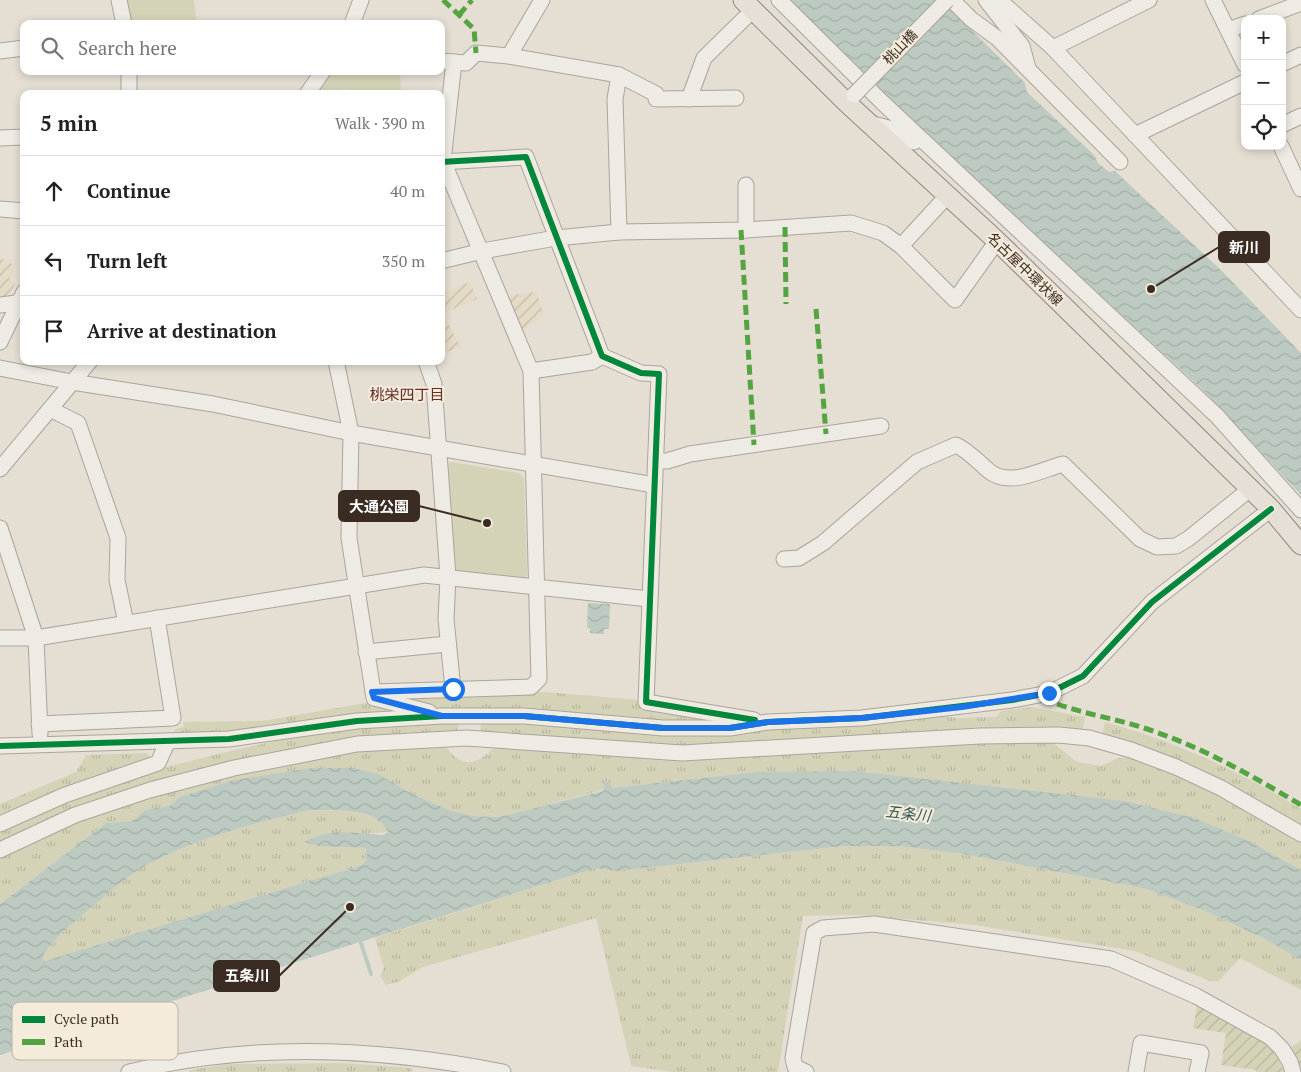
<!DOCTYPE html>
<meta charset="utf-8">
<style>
body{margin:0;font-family:"PT Serif","Noto Sans JP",serif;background:#f6f6f6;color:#222}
.controls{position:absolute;right:15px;top:15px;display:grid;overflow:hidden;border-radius:10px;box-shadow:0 2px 8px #0003}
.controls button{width:45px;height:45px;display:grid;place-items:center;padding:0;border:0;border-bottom:1px solid #e0e0e0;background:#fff;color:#222;font:25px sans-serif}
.stop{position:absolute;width:15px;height:15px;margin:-11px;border:4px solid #1a73e8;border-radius:50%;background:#fff}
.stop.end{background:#1a73e8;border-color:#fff;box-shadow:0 1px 5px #0008}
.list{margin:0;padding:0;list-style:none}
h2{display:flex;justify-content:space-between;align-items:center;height:65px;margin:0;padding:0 20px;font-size:21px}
h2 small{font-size:16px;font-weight:400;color:#767676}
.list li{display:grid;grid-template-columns:32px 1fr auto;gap:15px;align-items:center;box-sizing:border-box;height:70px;padding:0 20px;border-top:1px solid #e0e0e0}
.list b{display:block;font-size:19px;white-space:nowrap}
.list em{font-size:16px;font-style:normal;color:#767676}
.icon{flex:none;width:28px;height:28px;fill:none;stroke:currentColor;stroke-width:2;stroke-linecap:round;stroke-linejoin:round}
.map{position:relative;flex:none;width:1301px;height:1072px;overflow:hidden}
.search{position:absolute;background:#fff;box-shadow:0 2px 8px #0003;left:20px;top:20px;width:425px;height:55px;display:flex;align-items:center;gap:12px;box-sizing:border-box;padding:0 18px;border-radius:10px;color:#767676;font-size:19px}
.panel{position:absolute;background:#fff;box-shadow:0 2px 8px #0003;left:20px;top:90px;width:425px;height:275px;border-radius:10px}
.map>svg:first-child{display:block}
.farmland{fill:url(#farmland-furrows)}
.grass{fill:url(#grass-tufts)}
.park{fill:#d5d3b7}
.garden{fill:url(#garden-furrows)}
.water{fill:url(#water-waves);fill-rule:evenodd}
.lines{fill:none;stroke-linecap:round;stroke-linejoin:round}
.stream{stroke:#bdcac1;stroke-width:4}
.minor-casing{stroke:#aba49b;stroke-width:17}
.major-casing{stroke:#908982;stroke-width:21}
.minor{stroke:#eeeae4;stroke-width:15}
.major{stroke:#e5dfd6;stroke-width:19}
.minor-bridge-casing{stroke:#aba49b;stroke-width:17;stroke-linecap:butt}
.minor-bridge{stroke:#eeeae4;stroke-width:15}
.quiet{stroke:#54a442;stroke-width:5;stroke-dasharray:10 5;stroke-linecap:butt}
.cycleway-casing{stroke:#f4ebdb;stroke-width:9}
.cycleway{stroke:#00873e;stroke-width:6}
.route{stroke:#1a73e8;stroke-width:6}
.labels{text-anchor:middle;stroke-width:4;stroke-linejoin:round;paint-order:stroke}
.street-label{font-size:14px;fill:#3a2c23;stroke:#f4ebdb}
.neighbourhood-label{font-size:15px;fill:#632e26;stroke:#f4ebdb}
.water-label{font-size:15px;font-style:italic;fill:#345853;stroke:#f4ebdb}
.key{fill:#f4ebdb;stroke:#bcb2a4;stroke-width:1}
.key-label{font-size:14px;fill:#3a2c23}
.leader{fill:none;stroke:#3a2c23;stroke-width:2}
.callout-dot{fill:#3a2c23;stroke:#f4ebdb;stroke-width:2}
.callout{fill:#3a2c23;stroke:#3a2c23;stroke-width:2}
.callout-label{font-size:15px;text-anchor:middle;font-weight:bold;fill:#fff}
</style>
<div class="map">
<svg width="1301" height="1072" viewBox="0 0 1301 1072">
<defs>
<pattern id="farmland-furrows" width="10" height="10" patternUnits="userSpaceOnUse" patternTransform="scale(1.25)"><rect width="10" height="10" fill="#e3dbc5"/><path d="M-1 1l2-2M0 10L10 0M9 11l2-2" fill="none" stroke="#c4bca9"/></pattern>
<pattern id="grass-tufts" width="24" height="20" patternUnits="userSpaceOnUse" patternTransform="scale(1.25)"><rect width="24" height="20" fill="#d5d3b7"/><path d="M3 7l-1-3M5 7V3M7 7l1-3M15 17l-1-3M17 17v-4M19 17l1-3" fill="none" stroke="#b8b59d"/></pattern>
<pattern id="garden-furrows" width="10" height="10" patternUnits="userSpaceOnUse" patternTransform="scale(1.25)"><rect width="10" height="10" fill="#d5d3b7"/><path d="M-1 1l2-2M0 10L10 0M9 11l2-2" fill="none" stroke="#b8b59d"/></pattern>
<pattern id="water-waves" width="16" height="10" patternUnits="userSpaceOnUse" patternTransform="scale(1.25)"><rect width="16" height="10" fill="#bdcac1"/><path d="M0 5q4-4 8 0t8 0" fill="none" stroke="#a3aea6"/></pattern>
</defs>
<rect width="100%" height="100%" fill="#e5ded3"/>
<g class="farmland">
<path d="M0,258L16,266L9,279L15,283L8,297L0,300Z"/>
<path d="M470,282L477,299L443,313L441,294Z"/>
<path d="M536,292L544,315L521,332L507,296Z"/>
<path d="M441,316H444L461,347L441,354Z"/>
</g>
<g class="grass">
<path d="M545,692L640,700L639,707L732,722L650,721L441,710L385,696Z"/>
<path d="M371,702L420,712L322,718L269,730L220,733L175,732V729L184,727L183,722L263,721Z"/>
<path d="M1032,707L1085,717L1082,732L691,747L480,733L481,720L723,732L940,716L957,718L996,717L1001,711Z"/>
<path d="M459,720L458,732L304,747L0,844V831L139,774L230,751L297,736L354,728Z"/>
<path d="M1105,722C1174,741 1240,771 1301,809V826L1102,736Z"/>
<path d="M1043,740L1053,743L1077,762L1101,766L1118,758L1128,757L1170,772L1218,795L1301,841V870L1249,841L1195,818L1125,801L756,772L612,788L609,781L604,782L603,790L499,817L474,816L452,811L412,794L378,774L180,797L169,806L145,810L132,821L106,823L0,904V857L85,818L190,784L357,749L443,745C449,748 452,756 458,759C474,769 486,754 498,745L676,759H713L811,751Z"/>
<path d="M147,753L151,759L0,819V804L76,772L86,755Z"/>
<path d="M310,810C334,811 376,806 389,832L366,834L344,847L366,848L367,859L362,865L46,961L43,956C53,939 71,925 86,912C103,898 120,880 140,869C187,841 256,822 310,810Z"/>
<path d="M845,846H898L964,854L1143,888L1203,910L1263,938L1301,960V990L1240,958L1219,981H1210L1135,951L974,925L858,915L803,916L778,1072H673L631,1066L596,918L423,967L398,982L386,985L380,976L384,968L375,938L596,868L616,871Z"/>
<path d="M343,1063L411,1068L412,1072H189V1070L229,1064Z"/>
</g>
<g class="park">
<path d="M127,0H194L197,24H131Z"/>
<path d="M332,71H400L401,94H350L349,89L317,92Z"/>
<path d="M451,462L519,473L524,478L527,575L523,581L458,574L453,568L443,468Z"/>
</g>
<g class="garden">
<path d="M1197,1006L1265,1042L1276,1053L1284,1072H1256V1070L1221,1065L1226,1033L1193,1028Z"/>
<path d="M1301,1041V1072H1300L1291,1047Z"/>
</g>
<g class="water">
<path d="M790,0H941L1025,83L1027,92L1094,155L1098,163L1109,172L1115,171L1223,272L1301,353V495L1203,390L876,89Z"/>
<path d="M588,603L610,604L609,629H604V634L590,633V628H587Z"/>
<path d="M313,768H352L378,774L412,794L452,811L474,816L499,817L603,791L604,782L609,781L612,788L756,772L852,771L1125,801L1195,818L1249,841L1301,870V960L1263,938L1203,910L1143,888L964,854L898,846H845L616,871L596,868L0,1055V904L106,823L132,821L145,810L169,806L180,797L234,780ZM310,810C334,811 377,806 388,832L383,835C354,833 330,828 304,842L320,846L366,848L367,859L362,865L45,961L43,956C53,939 71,925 86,912C103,898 121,880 140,869C187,841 257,822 310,810Z"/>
</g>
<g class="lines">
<path class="stream" d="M360,940L371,974"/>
<defs>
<g id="minor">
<path d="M119,0L124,24"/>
<path d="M779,0L883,103L1217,416L1301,510"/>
<path d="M952,0L971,19L997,38L1120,162"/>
<path d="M986,0L1022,46L1028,68"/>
<path d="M999,0L1053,48L1301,310"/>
<path d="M1213,0L1245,65"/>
<path d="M1259,19L1301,3"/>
<path d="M352,24L361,0"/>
<path d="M1228,30L1245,24"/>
<path d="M1053,48L1149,0"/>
<path d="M0,51L24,48"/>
<path d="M509,56L542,0"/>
<path d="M441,61L466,63L476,53L509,56L619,75L615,99L619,232"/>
<path d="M1282,64L1301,55"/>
<path d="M619,75L656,94V99L736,98"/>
<path d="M129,94V71"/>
<path d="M307,94L323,71"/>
<path d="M689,99L704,58L753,10"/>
<path d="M869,123L896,130L914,142"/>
<path d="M1282,125L1301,116"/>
<path d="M1135,135L1245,82"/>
<path d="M0,138L24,137"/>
<path d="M1281,146L1301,189"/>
<path d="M441,162L526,157L602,356L641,373L659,374L646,702L754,720"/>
<path d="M0,209L24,211"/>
<path d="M746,230V185"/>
<path d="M901,246L947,196"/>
<path d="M441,261L482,251L556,238L619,232L746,230L851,223L883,233L901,246L955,300L997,241"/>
<path d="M0,305L24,302"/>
<path d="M0,342L24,292"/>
<path d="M336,361L351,433L349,538L374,698L429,712"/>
<path d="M426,361L434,384L448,577L446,619L453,689"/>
<path d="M0,368L72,382L213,404L351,433L654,485"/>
<path d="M531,371L592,362L602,356"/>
<path d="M50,409L78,423L118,538L117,580L126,623"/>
<path d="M657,461H667L690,454L881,426"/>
<path d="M0,469L90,361"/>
<path d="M0,528L36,638L40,734"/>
<path d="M784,559L799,558L823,543L917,462L956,445C969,451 978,462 989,471C1009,488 1041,470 1063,464L1140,539L1157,547L1176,546L1188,539L1250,489"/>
<path d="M0,638H36L424,575L649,599"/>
<path d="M366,652L448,644"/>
<path d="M373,692L531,687L539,679L531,371L443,161L454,62"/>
<path d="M39,724L173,718L157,618"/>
<path d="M0,746L229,739L357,721L442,716H524L663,728H730L768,722L862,718L1012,700L1049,693L1083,676L1152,602L1271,509"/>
<path d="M0,824L65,795L158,763L168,741"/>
<path d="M0,850L75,815L150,790L234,768L357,744L466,738L682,753L980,736L1059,735L1089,738L1131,750L1176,767L1221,788L1301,834"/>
<path d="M129,1072C250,1042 381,1048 503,1072"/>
<path d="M806,1072L795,1067L793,1058L814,933L823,928L874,924L1111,959L1196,996L1270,1037L1282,1049L1290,1062L1293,1072"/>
<path d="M1136,1072L1141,1043L1201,1053L1197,1072"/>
</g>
<path id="major" d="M743,0L847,103L997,241L1271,509L1301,545"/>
</defs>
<use href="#minor" class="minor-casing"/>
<use href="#major" class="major-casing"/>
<use href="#minor" class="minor"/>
<use href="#major" class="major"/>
<defs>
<path id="minor-bridge" d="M854,95L947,0"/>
</defs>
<use href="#minor-bridge" class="minor-bridge-casing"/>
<use href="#minor-bridge" class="minor-bridge"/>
<g class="quiet">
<path d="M443,0L474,29L476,53"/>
<path d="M459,15L472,0"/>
<path d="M785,227L786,304"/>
<path d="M741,230L754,445"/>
<path d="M816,309L826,434"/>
<path d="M1049,693L1052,702C1082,714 1114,718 1144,728C1200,746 1251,775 1301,805"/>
</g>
<defs>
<g id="cycleway">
<path d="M441,162L526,157L602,356L641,373L659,374L646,702L755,720"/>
<path d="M0,746L229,739L357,721L442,716H524L663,728H730L768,722L862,718L1012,700L1049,693L1083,676L1152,602L1271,509"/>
</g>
</defs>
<use href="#cycleway" class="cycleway-casing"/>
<use href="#cycleway" class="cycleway"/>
</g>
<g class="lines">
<path class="route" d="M453,689L372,692L374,698L442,716H524L663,728H730L768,722L862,718L962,707L1049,693"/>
</g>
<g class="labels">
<g class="street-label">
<text transform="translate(900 47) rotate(-46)" y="5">桃山橋</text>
<text transform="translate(1025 269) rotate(44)" y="5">名古屋中環状線</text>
</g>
<g class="neighbourhood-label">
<text x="407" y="400">桃栄四丁目</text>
</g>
<g class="water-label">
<text transform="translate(908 814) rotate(6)" y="5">五条川</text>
</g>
</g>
<rect x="12" y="1002" width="166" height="58" rx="8" class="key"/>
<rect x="22" y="1016" width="23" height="7" fill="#00873e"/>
<rect x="22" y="1039" width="23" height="6" fill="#54a442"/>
<g class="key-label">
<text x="54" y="1024">Cycle path</text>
<text x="54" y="1047">Path</text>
</g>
<path class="leader" d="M1151 289L1219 247M487 523L419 506M350 907L279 976"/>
<g class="callout-dot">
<circle cx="1151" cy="289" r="5"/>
<circle cx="487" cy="523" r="5"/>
<circle cx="350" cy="907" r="5"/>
</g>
<g class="callout">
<rect x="1219" y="232" width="50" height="30" rx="5"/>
<rect x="339" y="491" width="80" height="30" rx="5"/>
<rect x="214" y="961" width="65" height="30" rx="5"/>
</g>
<g class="callout-label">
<text x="1244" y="253">新川</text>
<text x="379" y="512">大通公園</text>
<text x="247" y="981">五条川</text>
</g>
</svg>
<div class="controls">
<button>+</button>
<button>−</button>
<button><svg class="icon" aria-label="locate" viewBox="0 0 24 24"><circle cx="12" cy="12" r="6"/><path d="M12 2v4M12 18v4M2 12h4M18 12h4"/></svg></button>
</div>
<div class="stop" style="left:453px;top:689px"></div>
<div class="stop end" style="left:1049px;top:693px"></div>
<div class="search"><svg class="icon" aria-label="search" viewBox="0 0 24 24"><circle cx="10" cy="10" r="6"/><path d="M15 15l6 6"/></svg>Search here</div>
<section class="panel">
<h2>5 min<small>Walk · 390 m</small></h2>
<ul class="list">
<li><svg class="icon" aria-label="ahead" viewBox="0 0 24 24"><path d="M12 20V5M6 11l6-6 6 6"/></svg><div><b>Continue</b></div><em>40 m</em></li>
<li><svg class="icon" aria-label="left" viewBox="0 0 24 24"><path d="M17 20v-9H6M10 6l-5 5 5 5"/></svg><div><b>Turn left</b></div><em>350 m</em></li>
<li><svg class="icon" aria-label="arrive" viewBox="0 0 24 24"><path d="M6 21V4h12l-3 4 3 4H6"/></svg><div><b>Arrive at destination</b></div></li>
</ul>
</section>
</div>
